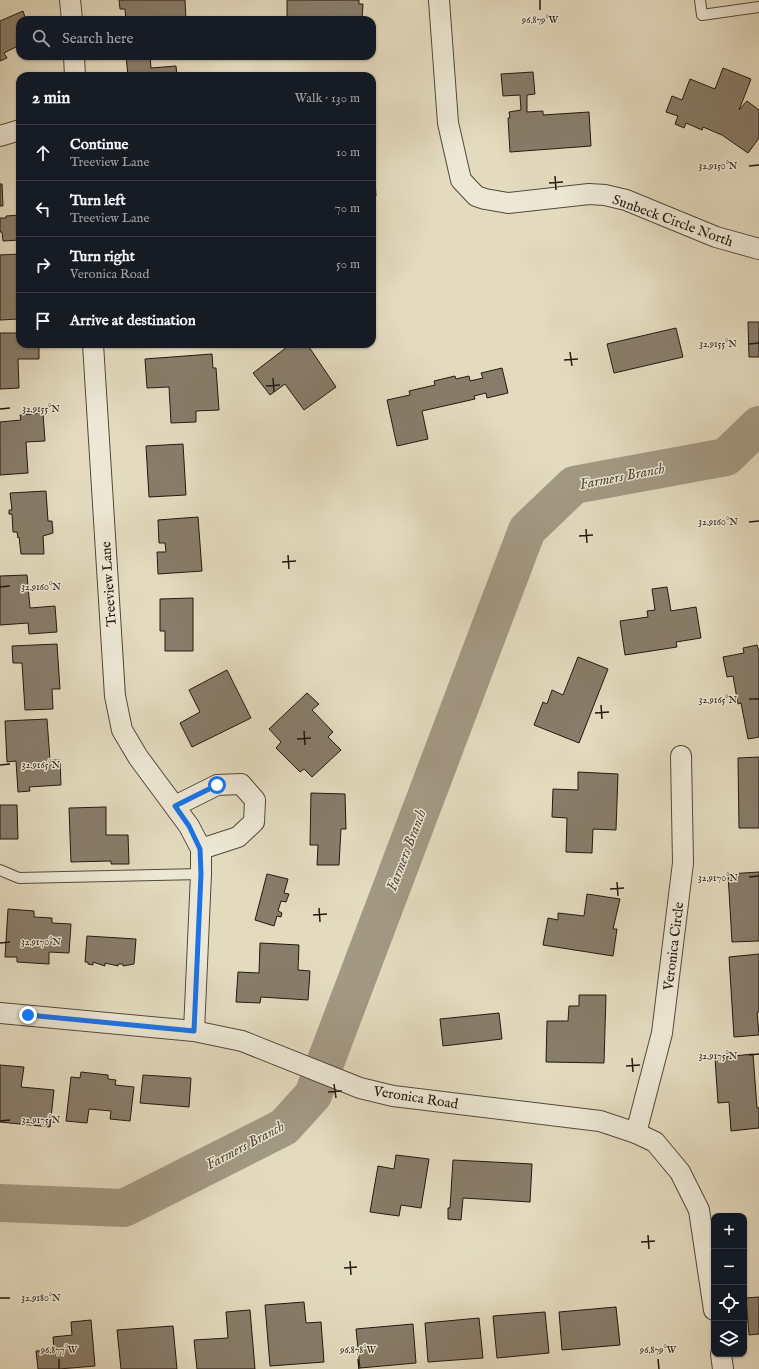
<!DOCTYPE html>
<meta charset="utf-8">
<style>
body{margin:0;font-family:"IM FELL English",serif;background:#242831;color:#f1f3f6}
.controls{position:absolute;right:12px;bottom:12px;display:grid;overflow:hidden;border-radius:8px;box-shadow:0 1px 3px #0004}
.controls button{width:36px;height:36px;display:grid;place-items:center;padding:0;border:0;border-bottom:1px solid #363941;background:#171b24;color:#f1f3f6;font:20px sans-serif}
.stop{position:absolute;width:12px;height:12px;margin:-9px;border:3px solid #1a73e8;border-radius:50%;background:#fff}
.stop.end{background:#1a73e8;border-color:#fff;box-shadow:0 1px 4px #0008}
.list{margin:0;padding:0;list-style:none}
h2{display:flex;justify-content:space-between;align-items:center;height:52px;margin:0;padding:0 16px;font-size:17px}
h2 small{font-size:13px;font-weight:400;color:#9ea1a6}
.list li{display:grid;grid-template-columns:26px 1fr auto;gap:12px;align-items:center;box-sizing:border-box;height:56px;padding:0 16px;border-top:1px solid #363941}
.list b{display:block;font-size:15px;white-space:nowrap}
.list p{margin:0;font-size:13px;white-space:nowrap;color:#9ea1a6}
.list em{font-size:13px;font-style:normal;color:#9ea1a6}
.icon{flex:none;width:22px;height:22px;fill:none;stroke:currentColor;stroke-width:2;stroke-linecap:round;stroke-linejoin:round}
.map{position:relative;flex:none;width:759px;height:1369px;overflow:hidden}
.search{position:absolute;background:#171b24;box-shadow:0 1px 3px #0004;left:16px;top:16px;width:360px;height:44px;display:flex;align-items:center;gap:10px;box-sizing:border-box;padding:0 14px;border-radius:12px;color:#9ea1a6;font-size:15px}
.panel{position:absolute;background:#171b24;box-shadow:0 1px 3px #0004;left:16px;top:72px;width:360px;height:276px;border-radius:12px}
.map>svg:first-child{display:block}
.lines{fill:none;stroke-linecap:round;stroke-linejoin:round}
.river{stroke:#a39983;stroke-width:38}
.building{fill:#887d6a;stroke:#24180e}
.service-casing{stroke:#54493a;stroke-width:12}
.minor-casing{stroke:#54493a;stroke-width:22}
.service{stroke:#ede8d5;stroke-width:10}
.minor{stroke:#ede8d5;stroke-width:20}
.route{stroke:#1a73e8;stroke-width:5}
.ticks{fill:none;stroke:#24180e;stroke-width:1.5}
.labels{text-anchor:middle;stroke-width:3;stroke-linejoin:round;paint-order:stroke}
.street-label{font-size:14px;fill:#24180e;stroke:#ede8d5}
.water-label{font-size:15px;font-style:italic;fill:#574c3d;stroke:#ede8d5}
.ticks-label{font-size:10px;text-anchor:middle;fill:#24180e;stroke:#ede8d5;stroke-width:3;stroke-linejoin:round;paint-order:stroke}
</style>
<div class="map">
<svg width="759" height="1369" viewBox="0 0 759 1369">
<rect width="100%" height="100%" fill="#e4dbbf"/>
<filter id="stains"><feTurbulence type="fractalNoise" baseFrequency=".005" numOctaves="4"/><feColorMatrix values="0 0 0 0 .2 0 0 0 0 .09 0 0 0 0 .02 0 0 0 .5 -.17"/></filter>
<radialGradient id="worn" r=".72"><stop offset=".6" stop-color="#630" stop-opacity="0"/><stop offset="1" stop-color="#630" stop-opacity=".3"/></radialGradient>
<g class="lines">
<path class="river" d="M0,1203L124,1208L284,1127L313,1095L527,530L574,485L726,457L759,425"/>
</g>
<g class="building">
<path d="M119,0H185L186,20H126L125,9H120Z"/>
<path d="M287,0H359V4H363L362,20H287Z"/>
<path d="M23,11L26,20H20V45L4,53L7,58L0,61V21Z"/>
<path d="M126,56H150L151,68L176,66L177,76H128Z"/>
<path d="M723,68L751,79L739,110L747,101L759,110V138L748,153L722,135L703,127L702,130L686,123L684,128L675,124L678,116L666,112L672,96L682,100L690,79L715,89Z"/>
<path d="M533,72L535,94L527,95V112L543,111V115L589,112L591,146L510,152L508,118H510L509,112L521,110L520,95L503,96L501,74Z"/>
<path d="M372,137L376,196H372Z"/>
<path d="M0,184H2L3,206H0Z"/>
<path d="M20,215V240L3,241L2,232H0V218H6V216Z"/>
<path d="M20,254V319L0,320V255Z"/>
<path d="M748,322H759V357H749Z"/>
<path d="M676,328L683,357L614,373L607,344Z"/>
<path d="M0,333H20V344H39V359H18L19,388L0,389Z"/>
<path d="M291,344H307L336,387L304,410L285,384L270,395L253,373Z"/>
<path d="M212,354L213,368H216L219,410L196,411V422L171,423L169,387L147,388L145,359Z"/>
<path d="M502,368L508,393L487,398L486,393L474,396L475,399L422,411L428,439L397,446L387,400L410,395L409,391L435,385L434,381L455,376L456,379L469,376L470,381L483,378L481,373Z"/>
<path d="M43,413L45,441L26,442L28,473L0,475V422L21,420L20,415Z"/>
<path d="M183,444L186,495L149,497L146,446Z"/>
<path d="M46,491L48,521H52L53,533L43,536L44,554H21L19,537L18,538L17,532H13L12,514H9V510H12L10,493Z"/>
<path d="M198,517L202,571L158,574L157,552H166L165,543H159L158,520Z"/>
<path d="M27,575L30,608L55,606L57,632L29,634L28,623L0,625V576Z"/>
<path d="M667,587L671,611L696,607L701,638L676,642L677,647L625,655L620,621L648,617L647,611L655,610L652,589Z"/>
<path d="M193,598V651H165V631H160V599Z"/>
<path d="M57,644L60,689H52L53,709L25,710L22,663H13L12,646Z"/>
<path d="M757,645L759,652V737L748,739L741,703L738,704L733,676L727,677L723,657L744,653L743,648Z"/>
<path d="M578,657L608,669L579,743L534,725L543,702L547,704L552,690L563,695Z"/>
<path d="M227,670L251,718L192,747L180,723L200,712L189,690Z"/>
<path d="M307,693L319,704L312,710L333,732L328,737L341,750L312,777L304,769L300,772L276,748L281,742L269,729Z"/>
<path d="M47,719L50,760H60L61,785L29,787L30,791L18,792L16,761L7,762L5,721Z"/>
<path d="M759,757V828H739L738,758Z"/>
<path d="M578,772L618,774L616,830L593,829L592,853L566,852L567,818L552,817L553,789L578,790Z"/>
<path d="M311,793L345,794L346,829H341L339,865H317L318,845H310Z"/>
<path d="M0,805H17L18,839H0Z"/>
<path d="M106,807V835H128L129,864H111V861L71,862L69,808Z"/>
<path d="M759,872V941L732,942L728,874Z"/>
<path d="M267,874L288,879L284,893L289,894L286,902L281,901L278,911L282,913L281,917L277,916L274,926L255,920Z"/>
<path d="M587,894L620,899L613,929H617L613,956L543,945L548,918L558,920V913L584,916Z"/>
<path d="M8,909L34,911V917L52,918V923L71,924L69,953L49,952V964L17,962V957H5Z"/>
<path d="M87,936L136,939L134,964L123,966V964H118V966L105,963V966L93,962V965L88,964V962H85Z"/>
<path d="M260,943L299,945L298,970L310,971L308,1000L261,997L260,1003L236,1002L238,972L259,973Z"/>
<path d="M759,954V1012H757L759,1035L734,1037L729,957Z"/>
<path d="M579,995H606L604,1063L546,1062L547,1021H568L569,1006H579Z"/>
<path d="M499,1013L502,1039L443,1046L440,1019Z"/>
<path d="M753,1054L757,1108H759V1128L731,1131L729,1102L718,1103L715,1058Z"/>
<path d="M0,1065L24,1067L21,1087L54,1090L50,1127L0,1122Z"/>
<path d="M81,1072L108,1075V1079L116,1080L115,1085L134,1087L130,1121L110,1119L111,1111L89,1109L87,1123L66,1121L71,1077L80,1078Z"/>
<path d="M143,1075L191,1078L189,1107L140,1103Z"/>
<path d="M396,1155L429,1159L421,1208L401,1205L399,1216L370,1212L378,1166L394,1169Z"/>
<path d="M453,1160L532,1164L530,1202L463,1198L461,1220L448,1219V1208H450Z"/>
<path d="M759,1297V1334L749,1335L746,1298Z"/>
<path d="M304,1302L306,1323L321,1322L324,1362L270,1366L265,1305Z"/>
<path d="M616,1307L620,1345L562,1350L559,1312Z"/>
<path d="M250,1310L255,1369H197L194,1340L228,1338L226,1312Z"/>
<path d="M545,1312L549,1353L497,1358L493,1316Z"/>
<path d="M479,1318L483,1358L428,1362L425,1323Z"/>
<path d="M91,1320L95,1366L59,1369H38L36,1351L54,1350L53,1337L72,1335L71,1322Z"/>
<path d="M413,1324L416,1363L360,1368L356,1329Z"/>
<path d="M173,1326L177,1369H121L117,1330Z"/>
</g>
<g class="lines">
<defs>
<g id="service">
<path d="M700,0L702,15L759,7"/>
<path d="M0,870L19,878L201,874"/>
</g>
<g id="minor">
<path d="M70,0L72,20"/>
<path d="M439,0L448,123L461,180L476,196L485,199L508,203L589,194L605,195L626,200L716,237L759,249"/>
<path d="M74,56L75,76"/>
<path d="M0,136L20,130"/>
<path d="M93,344L115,696L122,730L138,757L189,826L201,849V874L194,1031"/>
<path d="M175,806L217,785L241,784L255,800L254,822L238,837L201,849"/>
<path d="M0,1013L194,1031L242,1041L360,1088L393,1096L600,1121L636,1133L655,1142L680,1172L699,1210L714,1310"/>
<path d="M636,1133L662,1033L683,863L681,756"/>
<path d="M721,1354L723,1369"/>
</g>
</defs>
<use href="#service" class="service-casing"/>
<use href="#minor" class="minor-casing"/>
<use href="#service" class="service"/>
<use href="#minor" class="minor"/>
</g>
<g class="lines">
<path class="route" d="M28,1015L194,1031L201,874L200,849L189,826L175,806L217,785"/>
</g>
<path class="ticks" d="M540,0V10M749,166L759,165M555,176L556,190M549,183L563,182M749,344L759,343M570,352L572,366M564,360L578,359M273,378L274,392M266,386L280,385M0,409L10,408M749,522L759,521M586,529L587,543M579,536L593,535M288,555L289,569M282,562L296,561M0,587L10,586M749,699H759M601,705L602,719M595,713L609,712M304,731L305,745M297,739L311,738M0,765L10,764M749,877L759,876M617,882L618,896M610,889L624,888M319,908L320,922M313,915L327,914M0,943L10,942M749,1055L759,1054M632,1058L633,1072M626,1066L640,1065M334,1084L336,1098M328,1092L342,1091M0,1121L10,1120M648,1235L649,1249M641,1242L655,1241M350,1261L351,1275M344,1268L357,1267M0,1298H10M59,1359V1369M358,1359L359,1369M658,1359L659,1369"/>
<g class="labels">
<g class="street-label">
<text transform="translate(673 220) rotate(20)" y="5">Sunbeck Circle North</text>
<text transform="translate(108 584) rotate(-94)" y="5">Treeview Lane</text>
<text transform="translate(673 946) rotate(-83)" y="5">Veronica Circle</text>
<text transform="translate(416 1097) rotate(9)" y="5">Veronica Road</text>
</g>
<g class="water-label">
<text transform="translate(622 476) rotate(-11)" y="5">Farmers Branch</text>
<text transform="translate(406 850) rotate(-69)" y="5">Farmers Branch</text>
<text transform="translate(245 1145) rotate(-28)" y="5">Farmers Branch</text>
</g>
</g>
<g class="ticks-label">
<text x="540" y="23">96.879°W</text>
<text x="718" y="169">32.9150°N</text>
<text x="718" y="347">32.9155°N</text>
<text x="41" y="412">32.9155°N</text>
<text x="718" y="525">32.9160°N</text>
<text x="41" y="590">32.9160°N</text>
<text x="718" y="703">32.9165°N</text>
<text x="41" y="768">32.9165°N</text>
<text x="718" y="881">32.9170°N</text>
<text x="41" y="945">32.9170°N</text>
<text x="718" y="1059">32.9175°N</text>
<text x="41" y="1123">32.9175°N</text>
<text x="41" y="1301">32.9180°N</text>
<text x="59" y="1353">96.877°W</text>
<text x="358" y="1353">96.878°W</text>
<text x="658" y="1353">96.879°W</text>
</g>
<rect width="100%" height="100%" filter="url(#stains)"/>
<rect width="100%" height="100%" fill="url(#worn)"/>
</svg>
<div class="controls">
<button>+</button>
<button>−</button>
<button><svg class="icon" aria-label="locate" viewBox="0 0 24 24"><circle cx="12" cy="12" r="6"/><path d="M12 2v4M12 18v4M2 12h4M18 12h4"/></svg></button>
<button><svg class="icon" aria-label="layers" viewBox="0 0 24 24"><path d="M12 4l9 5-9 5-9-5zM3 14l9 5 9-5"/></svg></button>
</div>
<div class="stop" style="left:217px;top:785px"></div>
<div class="stop end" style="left:28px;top:1015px"></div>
<div class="search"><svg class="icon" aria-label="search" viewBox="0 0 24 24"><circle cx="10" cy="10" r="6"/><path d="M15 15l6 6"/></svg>Search here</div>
<section class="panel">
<h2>2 min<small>Walk · 130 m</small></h2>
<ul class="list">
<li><svg class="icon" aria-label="ahead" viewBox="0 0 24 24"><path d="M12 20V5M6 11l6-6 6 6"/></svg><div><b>Continue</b><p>Treeview Lane</p></div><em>10 m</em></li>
<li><svg class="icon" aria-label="left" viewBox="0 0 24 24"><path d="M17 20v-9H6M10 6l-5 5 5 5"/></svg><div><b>Turn left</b><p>Treeview Lane</p></div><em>70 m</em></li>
<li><svg class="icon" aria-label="right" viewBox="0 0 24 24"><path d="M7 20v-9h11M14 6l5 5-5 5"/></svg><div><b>Turn right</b><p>Veronica Road</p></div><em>50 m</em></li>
<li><svg class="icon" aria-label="arrive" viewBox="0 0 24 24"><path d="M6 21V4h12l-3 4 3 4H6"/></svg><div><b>Arrive at destination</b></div></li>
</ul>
</section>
</div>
